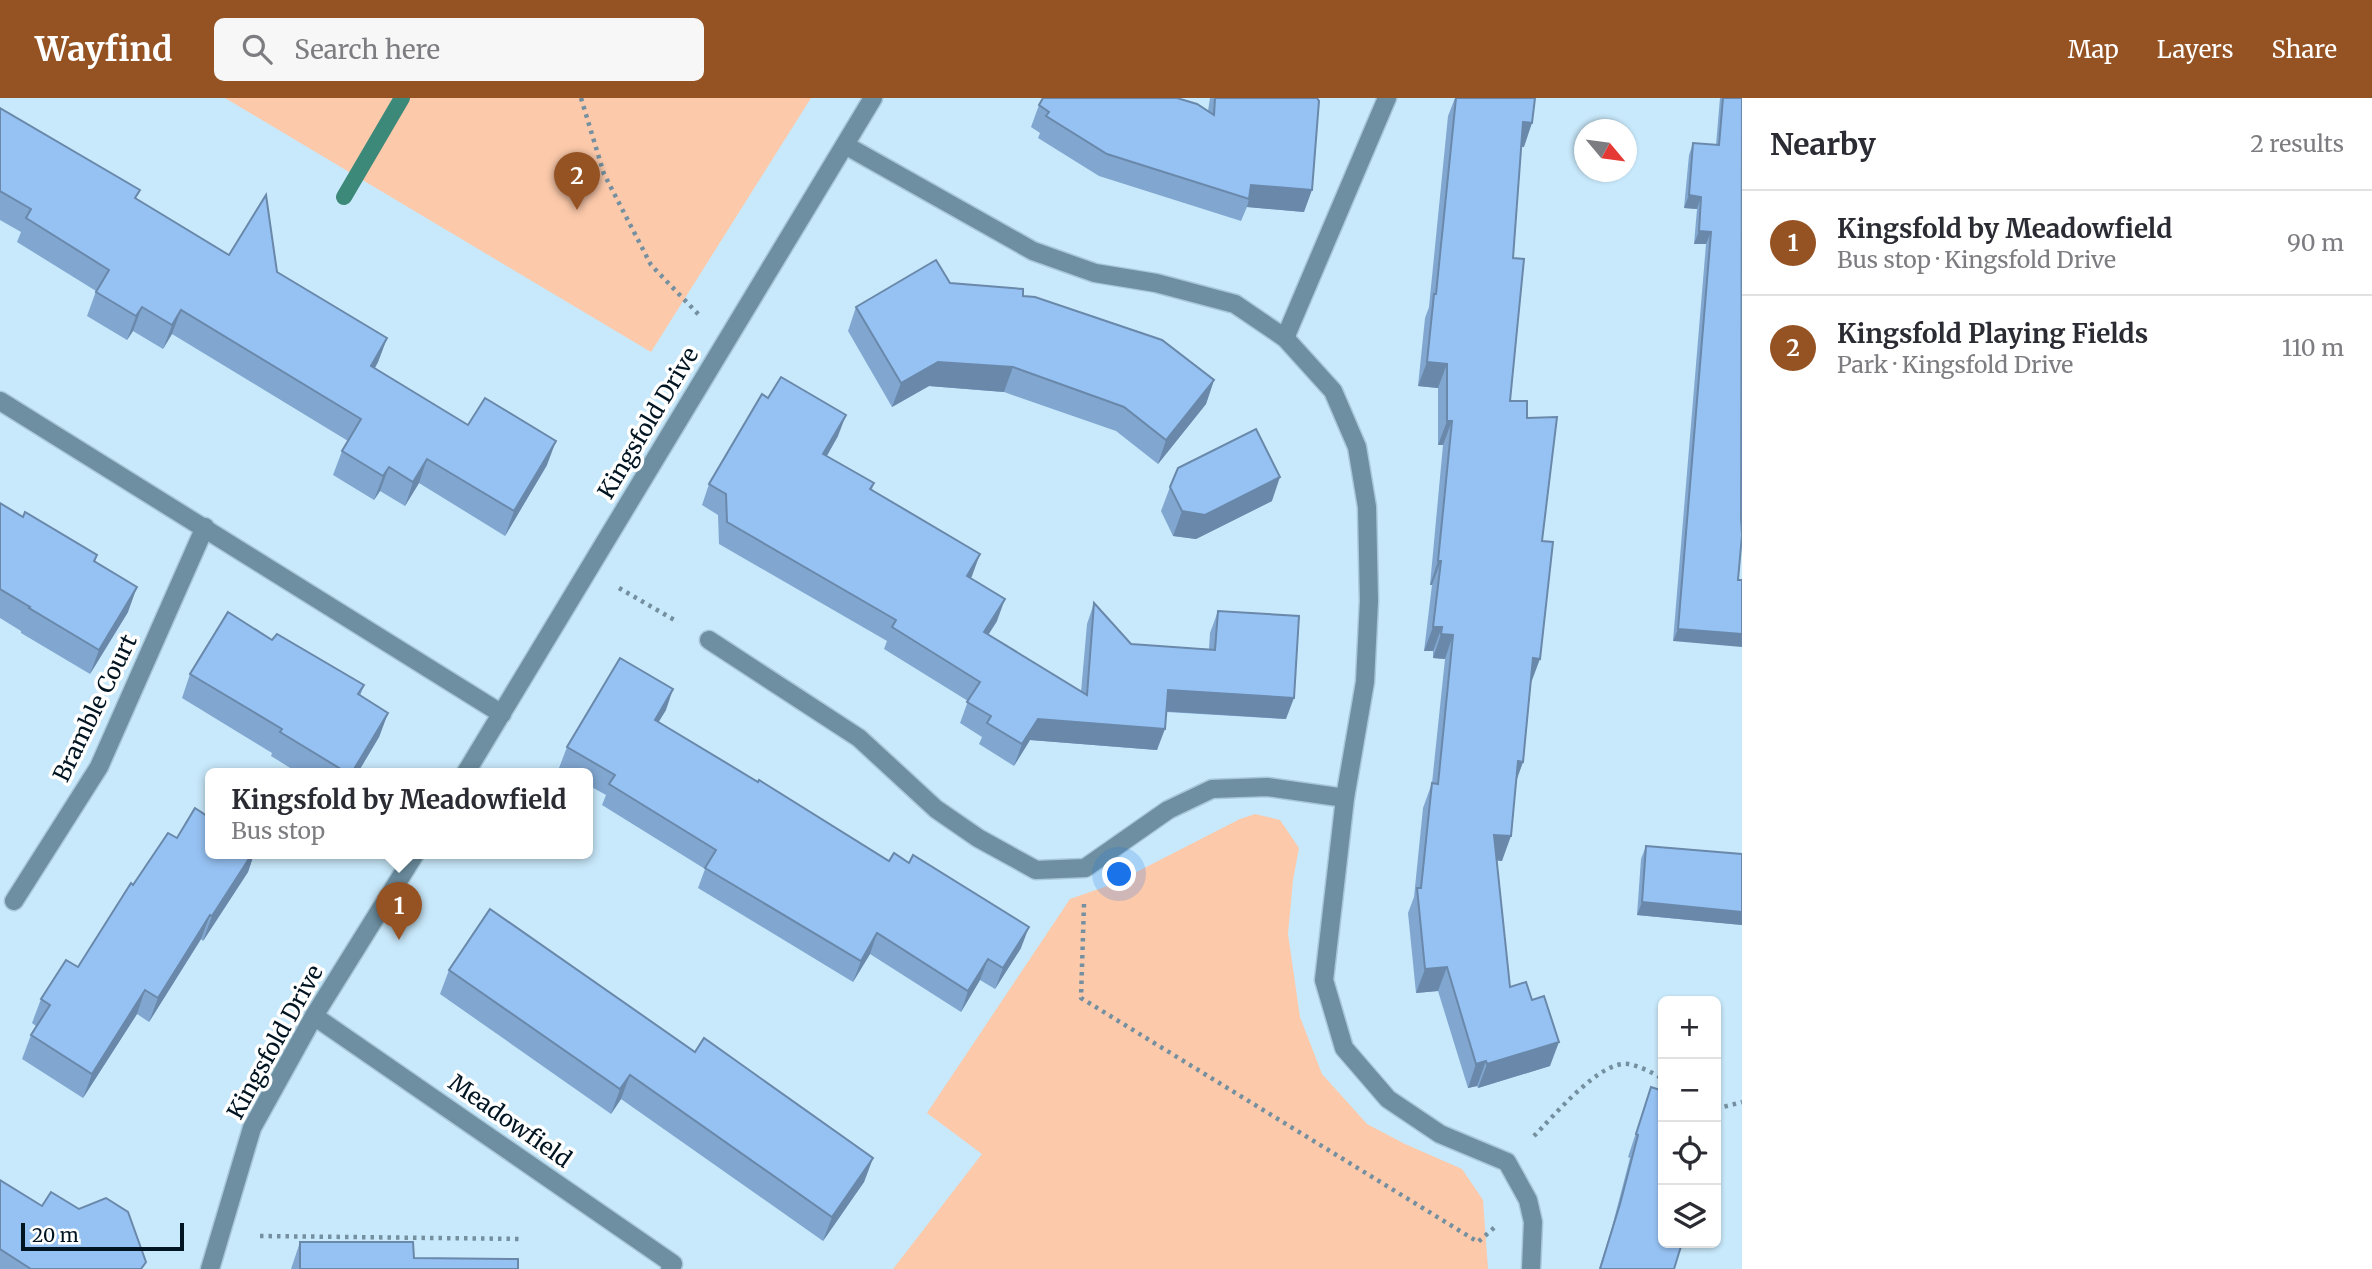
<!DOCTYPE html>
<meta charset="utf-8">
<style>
body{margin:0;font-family:Merriweather,serif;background:#f7f7f7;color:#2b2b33}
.controls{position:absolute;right:21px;bottom:21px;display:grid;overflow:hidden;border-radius:10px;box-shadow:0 2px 5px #0004}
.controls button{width:63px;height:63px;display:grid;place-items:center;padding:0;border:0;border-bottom:2px solid #e1e1e2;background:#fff;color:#2b2b33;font:35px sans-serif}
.compass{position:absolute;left:1574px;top:21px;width:63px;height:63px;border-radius:50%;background:#fff;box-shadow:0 2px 5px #0004;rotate:119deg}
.scale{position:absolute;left:21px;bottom:18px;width:163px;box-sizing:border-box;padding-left:7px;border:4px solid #001421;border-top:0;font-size:19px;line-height:24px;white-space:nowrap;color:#001421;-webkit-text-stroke:5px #fff;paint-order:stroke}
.you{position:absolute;left:1120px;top:777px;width:24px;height:24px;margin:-18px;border:5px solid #fff;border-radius:50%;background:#1a73e8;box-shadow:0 0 0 10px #1a73e833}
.badge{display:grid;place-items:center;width:46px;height:46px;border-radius:50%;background:#955223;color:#fff;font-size:23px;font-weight:700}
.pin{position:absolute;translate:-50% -58px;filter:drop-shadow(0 2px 4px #0008)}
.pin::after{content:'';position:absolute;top:37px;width:24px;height:21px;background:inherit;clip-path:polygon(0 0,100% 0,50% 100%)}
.popup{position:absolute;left:205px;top:670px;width:388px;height:91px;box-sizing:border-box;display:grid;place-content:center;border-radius:10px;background:#fff;filter:drop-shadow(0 2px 5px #0005);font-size:23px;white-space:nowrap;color:#7c7c81}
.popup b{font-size:26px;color:#2b2b33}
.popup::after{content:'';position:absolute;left:50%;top:100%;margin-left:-14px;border:14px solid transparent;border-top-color:#fff}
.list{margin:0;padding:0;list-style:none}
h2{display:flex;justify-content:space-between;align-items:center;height:91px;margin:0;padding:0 28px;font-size:30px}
h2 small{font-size:23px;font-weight:400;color:#7c7c81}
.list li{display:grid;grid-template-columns:46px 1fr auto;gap:21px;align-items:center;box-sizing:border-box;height:105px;padding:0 28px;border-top:2px solid #e1e1e2}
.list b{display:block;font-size:26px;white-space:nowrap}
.list p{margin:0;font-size:23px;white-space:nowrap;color:#7c7c81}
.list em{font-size:23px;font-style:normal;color:#7c7c81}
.icon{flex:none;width:38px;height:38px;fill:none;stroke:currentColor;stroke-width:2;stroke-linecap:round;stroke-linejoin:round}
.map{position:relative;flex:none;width:1742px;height:1171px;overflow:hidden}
header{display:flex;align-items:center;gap:42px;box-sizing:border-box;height:98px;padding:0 35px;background:#955223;color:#fff}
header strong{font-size:33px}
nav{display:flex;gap:38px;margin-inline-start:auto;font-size:24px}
.search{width:490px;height:63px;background:#f7f7f7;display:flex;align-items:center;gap:18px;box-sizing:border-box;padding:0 24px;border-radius:10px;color:#7c7c81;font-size:26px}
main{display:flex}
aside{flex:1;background:#fff}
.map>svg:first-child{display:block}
.green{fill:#fcc9aa}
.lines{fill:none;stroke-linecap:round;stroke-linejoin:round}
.stream{stroke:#3d8979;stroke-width:16}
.street-casing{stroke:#a8c7d8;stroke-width:21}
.path{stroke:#7490a0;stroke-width:4.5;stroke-dasharray:3.5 5;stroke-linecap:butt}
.street{stroke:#6d8fa1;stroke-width:18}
.wall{fill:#81a7d1}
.shaded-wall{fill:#6988aa}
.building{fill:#96c2f3;stroke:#6988aa;stroke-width:2}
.labels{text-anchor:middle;stroke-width:7;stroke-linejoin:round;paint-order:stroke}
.street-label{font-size:23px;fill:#001421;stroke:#fff}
</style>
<header>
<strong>Wayfind</strong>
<div class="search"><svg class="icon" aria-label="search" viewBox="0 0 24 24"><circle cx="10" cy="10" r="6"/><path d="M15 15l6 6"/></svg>Search here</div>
<nav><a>Map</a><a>Layers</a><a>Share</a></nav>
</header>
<main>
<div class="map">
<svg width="1742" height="1171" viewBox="0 0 1742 1171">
<rect width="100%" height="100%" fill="#c8e9fb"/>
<g class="green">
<path d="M225,0H811L651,254Z"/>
<path d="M1255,716L1280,722L1299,750L1293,782L1288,836L1300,919L1322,976L1367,1026L1405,1046L1462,1071L1483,1102L1488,1171H893L982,1056L927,1015L1070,801L1113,786L1240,721Z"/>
</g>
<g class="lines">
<path class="stream" d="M344,99L402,0"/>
<defs>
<g id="street">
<path d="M845,47L1033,153L1095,175L1156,185L1235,206L1285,240L1333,293L1357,349L1367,409L1369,503L1365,584L1345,700L1324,882L1344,950L1388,1001L1440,1036L1507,1064L1528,1102L1533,1124L1531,1171"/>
<path d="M1285,240L1387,0"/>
<path d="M0,303L502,616"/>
<path d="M709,542L859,640L936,711L978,740L1036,772L1085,770L1168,712L1212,691L1267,689L1345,700"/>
<path d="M465,676L873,0"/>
<path d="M14,803L99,669L205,429"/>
<path d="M314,918L673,1166L670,1171"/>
<path d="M210,1171L252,1030L314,918L415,756"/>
</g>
</defs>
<use href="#street" class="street-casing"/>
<g class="path">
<path d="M581,0L604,76L651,167L699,217"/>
<path d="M619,490L678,524"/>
<path d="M1084,806L1081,900L1478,1144L1495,1129"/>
<path d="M1716,1009H1723L1742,1004"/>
<path d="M1534,1038C1553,1019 1600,962 1628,966C1640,968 1653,975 1663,981"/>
<path d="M260,1138L523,1141"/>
</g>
<use href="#street" class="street"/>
</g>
<g class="wall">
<path d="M1210,0H1317L1304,114L1247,109L1241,123L1099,78L1038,40L1040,35L1031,29L1039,7L1208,13Z"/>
<path d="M1455,0H1456L1524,49H1521L1513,160L1510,303L1527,320L1542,443L1531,585L1523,664L1516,684L1502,763L1496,762L1510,889L1550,968L1478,990L1477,988L1468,990L1438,893L1416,895L1408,815L1414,799L1423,710L1432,685L1445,561L1433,560V553H1424L1432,487H1430L1443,347H1438V290L1418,288L1425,220L1429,209L1448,18Z"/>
<path d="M1720,0H1742V412L1673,543L1706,146H1694L1697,111L1684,110L1689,57L1693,45L1716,47Z"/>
<path d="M0,10L136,101L229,157L277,174L387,240L378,264L375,270L468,327L547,367L505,438L419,385L405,408L380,393L374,402L333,377L342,353L348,343L172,236L163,251L133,233L127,242L87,218L96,193L17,144L21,134L0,122Z"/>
<path d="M950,185L1023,198L1214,282L1206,306L1158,366L1116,333L1004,294L929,288L892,309L848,233L856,209Z"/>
<path d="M838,338L827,358L874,385L872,391L972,478L970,481L997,523L988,537L1081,594L1087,526L1094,505L1131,546L1209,551L1210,535L1218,513L1286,621L1166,614L1157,652L1030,642L1014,668L979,646L982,639L960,625L968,603L884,551L887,543L719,446L718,417L702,407L709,386Z"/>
<path d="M1170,389L1272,403L1196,441L1173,438L1161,413Z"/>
<path d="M0,405L23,419L97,457L95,464L128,514L90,576L21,535V533L0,520Z"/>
<path d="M272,542L364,587L360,598L388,615L379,639L357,676H300L271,658L272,655L182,600L190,576Z"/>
<path d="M666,612L658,624L1021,850L995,891L980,882L961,914L870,856L853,884L698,790L705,771L602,707L606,697L588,687V676H569L559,670L567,649Z"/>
<path d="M177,740L210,756H254L248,774L203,843L201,841L149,924L137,916L83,1000L22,961L31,937L36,928L32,925L41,901L78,869L133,787Z"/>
<path d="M1646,748L1742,756V827L1637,817L1641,761Z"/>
<path d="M449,872L695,954L873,1060L864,1084L823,1143L621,1001L611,1016L440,896Z"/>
<path d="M1651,989L1674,1171H1599L1612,1129L1630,1060L1628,1059Z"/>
<path d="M0,1082L143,1171H0Z"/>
<path d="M300,1144L414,1160L518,1171H291Z"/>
</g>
<g class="shaded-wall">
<path d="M1523,24L1532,25L1524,49L1514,48Z"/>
<path d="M1251,87L1312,92L1304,114L1247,109L1249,101Z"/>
<path d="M1689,97L1701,99L1697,111L1684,110Z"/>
<path d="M1699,133L1711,134L1706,146H1694Z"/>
<path d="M142,209L133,233L127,242L136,218Z"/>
<path d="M181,212L172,236L163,251L172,227Z"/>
<path d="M387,240L378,264L362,292L371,268Z"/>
<path d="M938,264L1013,269L1004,294L929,288L892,309L901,285Z"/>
<path d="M1427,264L1447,266L1438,290L1418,288Z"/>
<path d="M1214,282L1206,306L1158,366L1166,342Z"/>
<path d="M846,317L838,338L815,378L823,356Z"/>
<path d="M1447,323H1452L1443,347H1438Z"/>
<path d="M556,343L547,367L505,438L514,413Z"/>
<path d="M427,361L419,385L405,408L413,384Z"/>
<path d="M389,369L380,393L374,402L383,378Z"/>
<path d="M1280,379L1272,403L1196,441L1173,438L1182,413Z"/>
<path d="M980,456L972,478L959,500L967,478Z"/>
<path d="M1438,463H1441L1432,487H1430Z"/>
<path d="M137,489L128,514L90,576L99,552Z"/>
<path d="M1005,501L997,523L976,556L984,534Z"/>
<path d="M1433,529H1442L1433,553H1424Z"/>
<path d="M1678,531L1742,536V549L1673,543Z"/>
<path d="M1441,536L1453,537L1445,561L1433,560Z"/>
<path d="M1533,560L1540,561L1531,585Z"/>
<path d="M673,591L666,612L647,643L655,622Z"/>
<path d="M1168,592L1294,600L1286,621L1160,613Z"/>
<path d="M388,615L379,639L357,676H351Z"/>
<path d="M1038,621L1165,631L1157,652L1030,642L1014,668L1022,646Z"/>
<path d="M1518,663L1523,664L1514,688Z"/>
<path d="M1494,737L1511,738L1502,763L1485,761Z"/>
<path d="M252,756H254L248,774L203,843L212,818Z"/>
<path d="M1642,804L1742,814V827L1637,817Z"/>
<path d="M210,817L201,841L149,924L158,900Z"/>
<path d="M1029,829L1021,850L995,891L1003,870Z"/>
<path d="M877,835L870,856L853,884L861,863Z"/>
<path d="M988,861L980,882L961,914L968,893Z"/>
<path d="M1447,869L1438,893L1416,895L1425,871Z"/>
<path d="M145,892L137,916L83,1000L92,976Z"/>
<path d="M1559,944L1550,968L1478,990L1487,966Z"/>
<path d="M1486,963L1477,988L1468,990L1476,966Z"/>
<path d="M630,977L621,1001L611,1016L620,991Z"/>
<path d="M873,1060L864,1084L823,1143L832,1119Z"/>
</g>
<g class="building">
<path d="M1043,0H1177L1197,6L1214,17L1215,0H1317L1319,3L1312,92L1251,87L1249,101L1107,56L1046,18L1049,14L1039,7Z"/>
<path d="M1456,0H1535L1532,25L1523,24L1513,160L1524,161L1510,303H1527V320L1557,319L1542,443L1553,444L1540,561L1533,560L1523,664L1518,663L1511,738L1494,737L1510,889L1526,884L1532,902L1544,898L1559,944L1487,966L1486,963L1476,966L1447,869L1425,871L1417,790H1421L1432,685L1438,686L1453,537L1441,536L1442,529H1433L1441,463H1438L1452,323H1447V266L1427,264L1434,196H1436Z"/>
<path d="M1723,0H1742L1741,421L1742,437L1738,482H1742V536L1678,531L1711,134L1699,133L1701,99L1689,97L1693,45L1719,47Z"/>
<path d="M0,10L140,92L135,100L229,157L266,97L277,174L387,240L371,268L468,327L485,300L556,343L514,413L427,361L413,384L389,369L383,378L342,353L361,321L181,212L172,227L142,209L136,218L96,194L109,172L26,120L31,111L0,93Z"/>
<path d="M936,162L950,185L1023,191V198L1035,199L1162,242L1214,282L1166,342L1124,309L1013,269L938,264L901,285L856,209Z"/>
<path d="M781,279L846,317L823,356L874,385L870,391L980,456L967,478L1005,501L984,534L1087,597L1094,505L1131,546L1215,552L1218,513L1299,518L1294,600L1168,592L1165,631L1038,621L1022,646L987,625L991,618L967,604L980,584L892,529L896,522L727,424L726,396L709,386L762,296L768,300Z"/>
<path d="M1256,331L1280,379L1205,417L1182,413L1170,389L1178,370Z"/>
<path d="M0,405L23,419L25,414L97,457L94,463L137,489L99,552L29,510L30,509L0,491Z"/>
<path d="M228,514L272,542L277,536L364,587L358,596L388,615L351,676H349L280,634L282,631L190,576Z"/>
<path d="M620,560L673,591L655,622L758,684L759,682L889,763L894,755L909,765L913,757L1029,829L1003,870L988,861L968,893L877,835L861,863L705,770L716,752L609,686L615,677L567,649Z"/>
<path d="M195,710L210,720V756H252L212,818L210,817L158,900L145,892L92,976L31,937L50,907L41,901L66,862L78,869L131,785L133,787L168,735L177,740Z"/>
<path d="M1646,748L1742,756V814L1642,804Z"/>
<path d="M490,811L695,954L704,940L873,1060L832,1119L630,977L620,991L449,872Z"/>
<path d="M1651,989L1663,993V1145H1682L1674,1171H1600L1620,1106L1638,1037L1636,1036Z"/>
<path d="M1716,1010L1719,1011L1716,1021Z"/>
<path d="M0,1082L42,1108L51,1094L79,1111L106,1100L128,1114L146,1164L141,1171H31L0,1151Z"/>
<path d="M300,1144H413L414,1160L518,1161V1171H300Z"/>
</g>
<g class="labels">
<g class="street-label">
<text transform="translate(648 325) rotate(-59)" y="8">Kingsfold Drive</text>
<text transform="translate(95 610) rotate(-64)" y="8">Bramble Court</text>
<text transform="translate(275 944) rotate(-61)" y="8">Kingsfold Drive</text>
<text transform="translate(510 1023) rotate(35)" y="8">Meadowfield</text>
</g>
</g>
</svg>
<div class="controls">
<button>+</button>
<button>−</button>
<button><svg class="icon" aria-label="locate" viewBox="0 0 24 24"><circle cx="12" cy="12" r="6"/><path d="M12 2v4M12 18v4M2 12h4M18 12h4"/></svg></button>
<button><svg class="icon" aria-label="layers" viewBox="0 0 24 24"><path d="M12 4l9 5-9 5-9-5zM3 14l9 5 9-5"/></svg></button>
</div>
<svg class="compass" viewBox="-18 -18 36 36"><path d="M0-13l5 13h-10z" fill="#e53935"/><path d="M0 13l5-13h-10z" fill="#7c7c81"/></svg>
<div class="scale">20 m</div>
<div class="you"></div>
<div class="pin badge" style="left:399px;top:842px">1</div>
<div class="popup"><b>Kingsfold by Meadowfield</b>Bus stop</div>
<div class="pin badge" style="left:577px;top:112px">2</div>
</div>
<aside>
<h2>Nearby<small>2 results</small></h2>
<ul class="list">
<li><span class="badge">1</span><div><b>Kingsfold by Meadowfield</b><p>Bus stop · Kingsfold Drive</p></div><em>90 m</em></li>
<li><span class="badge">2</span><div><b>Kingsfold Playing Fields</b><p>Park · Kingsfold Drive</p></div><em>110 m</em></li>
</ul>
</aside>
</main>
